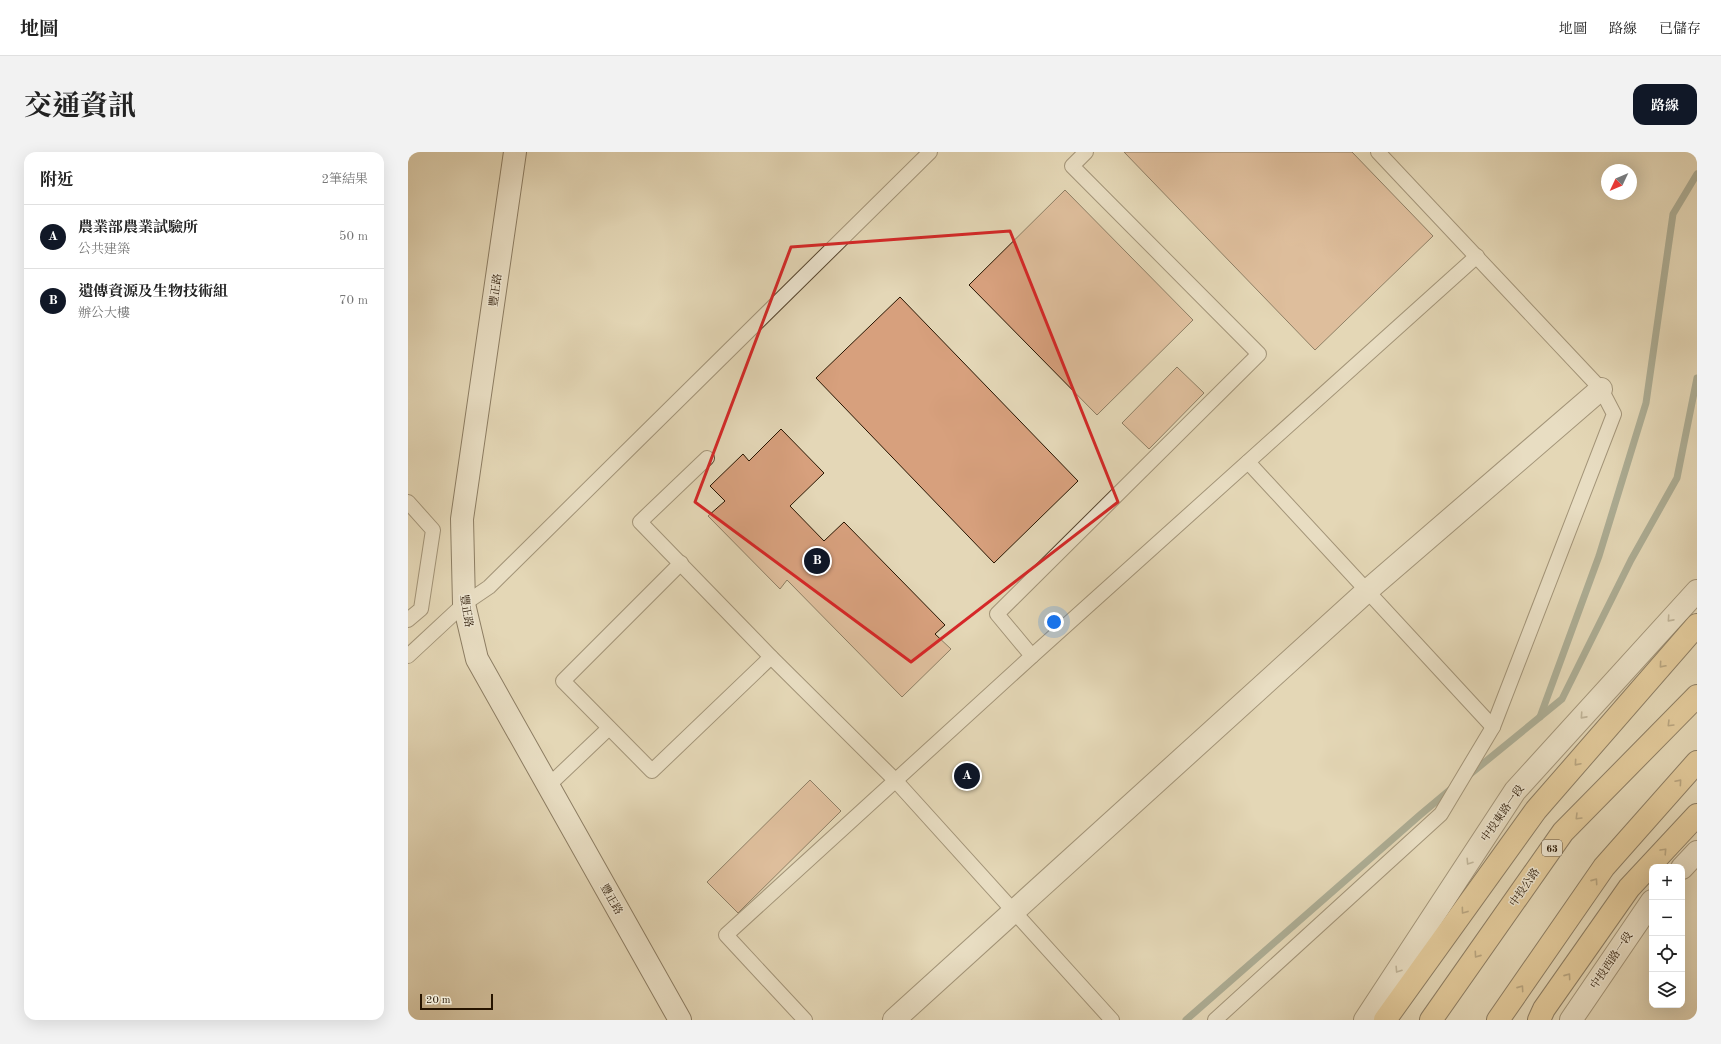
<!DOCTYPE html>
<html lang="zh-TW">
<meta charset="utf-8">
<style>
body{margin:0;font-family:"Old Standard TT","Noto Serif TC",serif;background:#f2f2f2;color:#222}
.controls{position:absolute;right:12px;bottom:12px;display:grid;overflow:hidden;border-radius:8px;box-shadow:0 4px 16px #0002}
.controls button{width:36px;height:36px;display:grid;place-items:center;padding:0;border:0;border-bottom:1px solid #e0e0e0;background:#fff;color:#222;font:20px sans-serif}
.compass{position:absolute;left:1193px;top:12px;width:36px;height:36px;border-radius:50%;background:#fff;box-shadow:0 4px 16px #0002;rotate:226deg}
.scale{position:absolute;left:12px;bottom:10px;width:73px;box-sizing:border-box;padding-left:4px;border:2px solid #261400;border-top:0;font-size:11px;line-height:14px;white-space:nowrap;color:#261400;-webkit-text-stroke:3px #ede5d0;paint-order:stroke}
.you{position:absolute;left:646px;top:470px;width:14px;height:14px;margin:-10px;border:3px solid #fff;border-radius:50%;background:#1a73e8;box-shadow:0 0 0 6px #1a73e833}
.badge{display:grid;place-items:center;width:26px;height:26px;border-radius:50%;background:#111827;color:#fff;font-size:13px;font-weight:700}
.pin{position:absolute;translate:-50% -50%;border:2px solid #fff;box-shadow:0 1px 4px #0006}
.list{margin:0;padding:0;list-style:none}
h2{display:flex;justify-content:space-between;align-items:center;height:52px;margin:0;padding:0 16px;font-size:17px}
h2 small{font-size:13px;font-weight:400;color:#767676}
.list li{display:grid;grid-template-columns:26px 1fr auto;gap:12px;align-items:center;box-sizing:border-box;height:64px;padding:0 16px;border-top:1px solid #e0e0e0}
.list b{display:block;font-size:15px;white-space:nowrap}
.list p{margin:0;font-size:13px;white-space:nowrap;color:#767676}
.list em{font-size:13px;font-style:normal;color:#767676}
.icon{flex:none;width:22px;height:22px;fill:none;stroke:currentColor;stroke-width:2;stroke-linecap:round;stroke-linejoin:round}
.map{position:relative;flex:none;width:1289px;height:868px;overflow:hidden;border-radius:12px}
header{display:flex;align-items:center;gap:24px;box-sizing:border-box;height:56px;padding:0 20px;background:#fff;border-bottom:1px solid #e0e0e0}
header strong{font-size:19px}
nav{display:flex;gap:22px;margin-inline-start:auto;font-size:14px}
.intro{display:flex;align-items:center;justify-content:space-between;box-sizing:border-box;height:96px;padding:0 24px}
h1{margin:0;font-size:28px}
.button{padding:10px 18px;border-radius:12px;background:#111827;color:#fff;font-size:14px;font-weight:700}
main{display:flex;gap:24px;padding:0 24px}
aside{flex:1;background:#fff;border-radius:12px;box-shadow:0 4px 16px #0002}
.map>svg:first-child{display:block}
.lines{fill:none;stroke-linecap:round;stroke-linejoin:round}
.stream{stroke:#697868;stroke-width:7}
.building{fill:#d7a07d;stroke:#261400}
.lane-casing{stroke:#56452e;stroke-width:16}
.street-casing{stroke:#56452e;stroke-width:24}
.secondary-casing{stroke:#261400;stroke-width:24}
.primary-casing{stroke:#261400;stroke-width:24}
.lane{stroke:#ede5d0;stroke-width:14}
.street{stroke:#ede5d0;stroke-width:22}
.secondary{stroke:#ede5d0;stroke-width:22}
.primary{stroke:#e2bc7c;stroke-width:22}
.oneway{stroke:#938772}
.oneway2{stroke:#84683e}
.marked{fill:none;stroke:#d62828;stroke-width:3;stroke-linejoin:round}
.labels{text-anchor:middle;stroke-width:3;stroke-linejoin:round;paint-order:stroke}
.shield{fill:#ede5d0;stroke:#62533e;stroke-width:1}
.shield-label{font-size:10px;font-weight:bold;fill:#261400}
.street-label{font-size:11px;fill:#261400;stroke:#ede5d0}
</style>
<header>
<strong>地圖</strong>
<nav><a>地圖</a><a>路線</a><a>已儲存</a></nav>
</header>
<div class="intro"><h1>交通資訊</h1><a class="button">路線</a></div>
<main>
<aside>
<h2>附近<small>2筆結果</small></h2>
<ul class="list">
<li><span class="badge">A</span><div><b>農業部農業試驗所</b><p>公共建築</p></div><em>50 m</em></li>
<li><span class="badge">B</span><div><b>遺傳資源及生物技術組</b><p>辦公大樓</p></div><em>70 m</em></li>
</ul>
</aside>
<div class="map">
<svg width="1289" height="868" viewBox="0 0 1289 868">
<rect width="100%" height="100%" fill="#e4d7b7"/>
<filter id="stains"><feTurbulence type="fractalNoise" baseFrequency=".005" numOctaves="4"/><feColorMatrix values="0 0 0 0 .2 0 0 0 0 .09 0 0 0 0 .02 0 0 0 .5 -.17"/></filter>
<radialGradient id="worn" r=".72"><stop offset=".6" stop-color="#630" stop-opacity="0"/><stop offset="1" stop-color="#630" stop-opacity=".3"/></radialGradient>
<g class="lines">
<g class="stream">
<path d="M1132,565L1191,404L1238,251L1265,62L1289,22"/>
<path d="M1061,623L1154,547L1223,408L1269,326L1289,226"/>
<path d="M778,868L1012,663L1043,637"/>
</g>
</g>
<g class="building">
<path d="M716,0H944L1025,84L907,198Z"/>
<path d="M657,38L785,168L689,263L561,133Z"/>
<path d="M492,145L670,329L586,411L408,226Z"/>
<path d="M769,215L796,241L741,297L714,271Z"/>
<path d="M373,277L416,321L382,354L416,389L436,370L537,473L527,482L543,497L494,545L379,428L372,437L300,364L317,349L302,334L335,302L341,309Z"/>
<path d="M402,628L433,659L330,761L299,730Z"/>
</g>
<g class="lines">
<defs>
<g id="lane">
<path d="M299,306L232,370L363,505L487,628L704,868"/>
<path d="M840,310L1085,575"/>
<path d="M0,350L25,378L13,457L0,468"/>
<path d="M273,411L155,529L244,619L363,505"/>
<path d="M0,504L56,452L81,435L522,0"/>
<path d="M624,504L1069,104"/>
<path d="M140,634L201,576"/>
<path d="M397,868L318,783L624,504L589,462L851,202L664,14L678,0"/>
<path d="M807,868L1033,662L1085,575L1206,262L1193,237L970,0"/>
</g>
<g id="street">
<path d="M1274,716L1289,700"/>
<path d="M486,868L960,438L1193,237"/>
<path d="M957,868L1107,639L1289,439"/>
<path d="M1163,868L1244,749"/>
</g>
<path id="secondary" d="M107,0L54,367L56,452L69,507L272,868"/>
<g id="primary">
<path d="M977,868L1128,658L1289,473"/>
<path d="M1023,868L1155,680L1289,544"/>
<path d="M1090,868L1196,715L1289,610"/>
<path d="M1131,868L1136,857L1221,736L1289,663"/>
</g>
</defs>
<use href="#lane" class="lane-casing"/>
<use href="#street" class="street-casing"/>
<use href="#secondary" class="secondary-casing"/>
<use href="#primary" class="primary-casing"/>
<use href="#lane" class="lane"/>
<use href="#street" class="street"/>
<use href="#secondary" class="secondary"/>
<use href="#primary" class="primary"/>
</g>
<defs><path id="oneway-chevron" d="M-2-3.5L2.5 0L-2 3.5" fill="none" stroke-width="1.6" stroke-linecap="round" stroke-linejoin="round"/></defs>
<g class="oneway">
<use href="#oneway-chevron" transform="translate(1262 467) rotate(132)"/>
<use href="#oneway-chevron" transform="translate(1175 564) rotate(132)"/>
<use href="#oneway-chevron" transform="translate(1061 710) rotate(123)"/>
<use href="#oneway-chevron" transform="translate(990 818) rotate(123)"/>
</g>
<g class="oneway2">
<use href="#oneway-chevron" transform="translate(1254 513) rotate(131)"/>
<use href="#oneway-chevron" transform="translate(1262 572) rotate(135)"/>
<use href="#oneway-chevron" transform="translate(1169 611) rotate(131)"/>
<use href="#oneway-chevron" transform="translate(1271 630) rotate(-49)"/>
<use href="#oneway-chevron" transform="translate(1170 665) rotate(135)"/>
<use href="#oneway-chevron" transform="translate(1256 699) rotate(-47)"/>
<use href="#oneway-chevron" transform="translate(1187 729) rotate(-55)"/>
<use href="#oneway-chevron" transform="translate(1056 759) rotate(126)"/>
<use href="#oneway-chevron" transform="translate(1069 803) rotate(125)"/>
<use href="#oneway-chevron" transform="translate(1160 824) rotate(-55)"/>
<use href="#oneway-chevron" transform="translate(1113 836) rotate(-55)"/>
</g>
<path d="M0 0H1289V868H0ZM602,79L710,350L503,510L287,350L383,95Z" fill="#e4d7b7" fill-opacity=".55" fill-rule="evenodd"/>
<path class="marked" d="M602,79L710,350L503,510L287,350L383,95Z"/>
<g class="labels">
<rect class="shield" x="1134" y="688" width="20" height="16" rx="3"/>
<g class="shield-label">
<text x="1144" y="700">63</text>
</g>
<g class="street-label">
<text transform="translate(87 138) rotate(-82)" y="4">豐正路</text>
<text transform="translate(59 459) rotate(81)" y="4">豐正路</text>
<text transform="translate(1094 661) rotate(-55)" y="4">中投東路一段</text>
<text transform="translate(1116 735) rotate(-55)" y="4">中投公路</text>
<text transform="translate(204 747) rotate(61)" y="4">豐正路</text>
<text transform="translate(1203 808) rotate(-56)" y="4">中投西路一段</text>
</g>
</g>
<rect width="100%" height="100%" filter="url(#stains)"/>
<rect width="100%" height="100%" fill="url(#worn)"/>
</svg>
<div class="controls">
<button>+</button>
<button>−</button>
<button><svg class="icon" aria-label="locate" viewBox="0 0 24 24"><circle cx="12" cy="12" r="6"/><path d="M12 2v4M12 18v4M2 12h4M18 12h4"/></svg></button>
<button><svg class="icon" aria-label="layers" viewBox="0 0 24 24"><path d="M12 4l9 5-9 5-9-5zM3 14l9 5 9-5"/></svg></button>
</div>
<svg class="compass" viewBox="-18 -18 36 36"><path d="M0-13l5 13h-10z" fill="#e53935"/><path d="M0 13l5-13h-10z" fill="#767676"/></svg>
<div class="scale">20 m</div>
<div class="you"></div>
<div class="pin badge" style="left:559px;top:624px">A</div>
<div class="pin badge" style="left:409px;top:409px">B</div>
</div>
</main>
